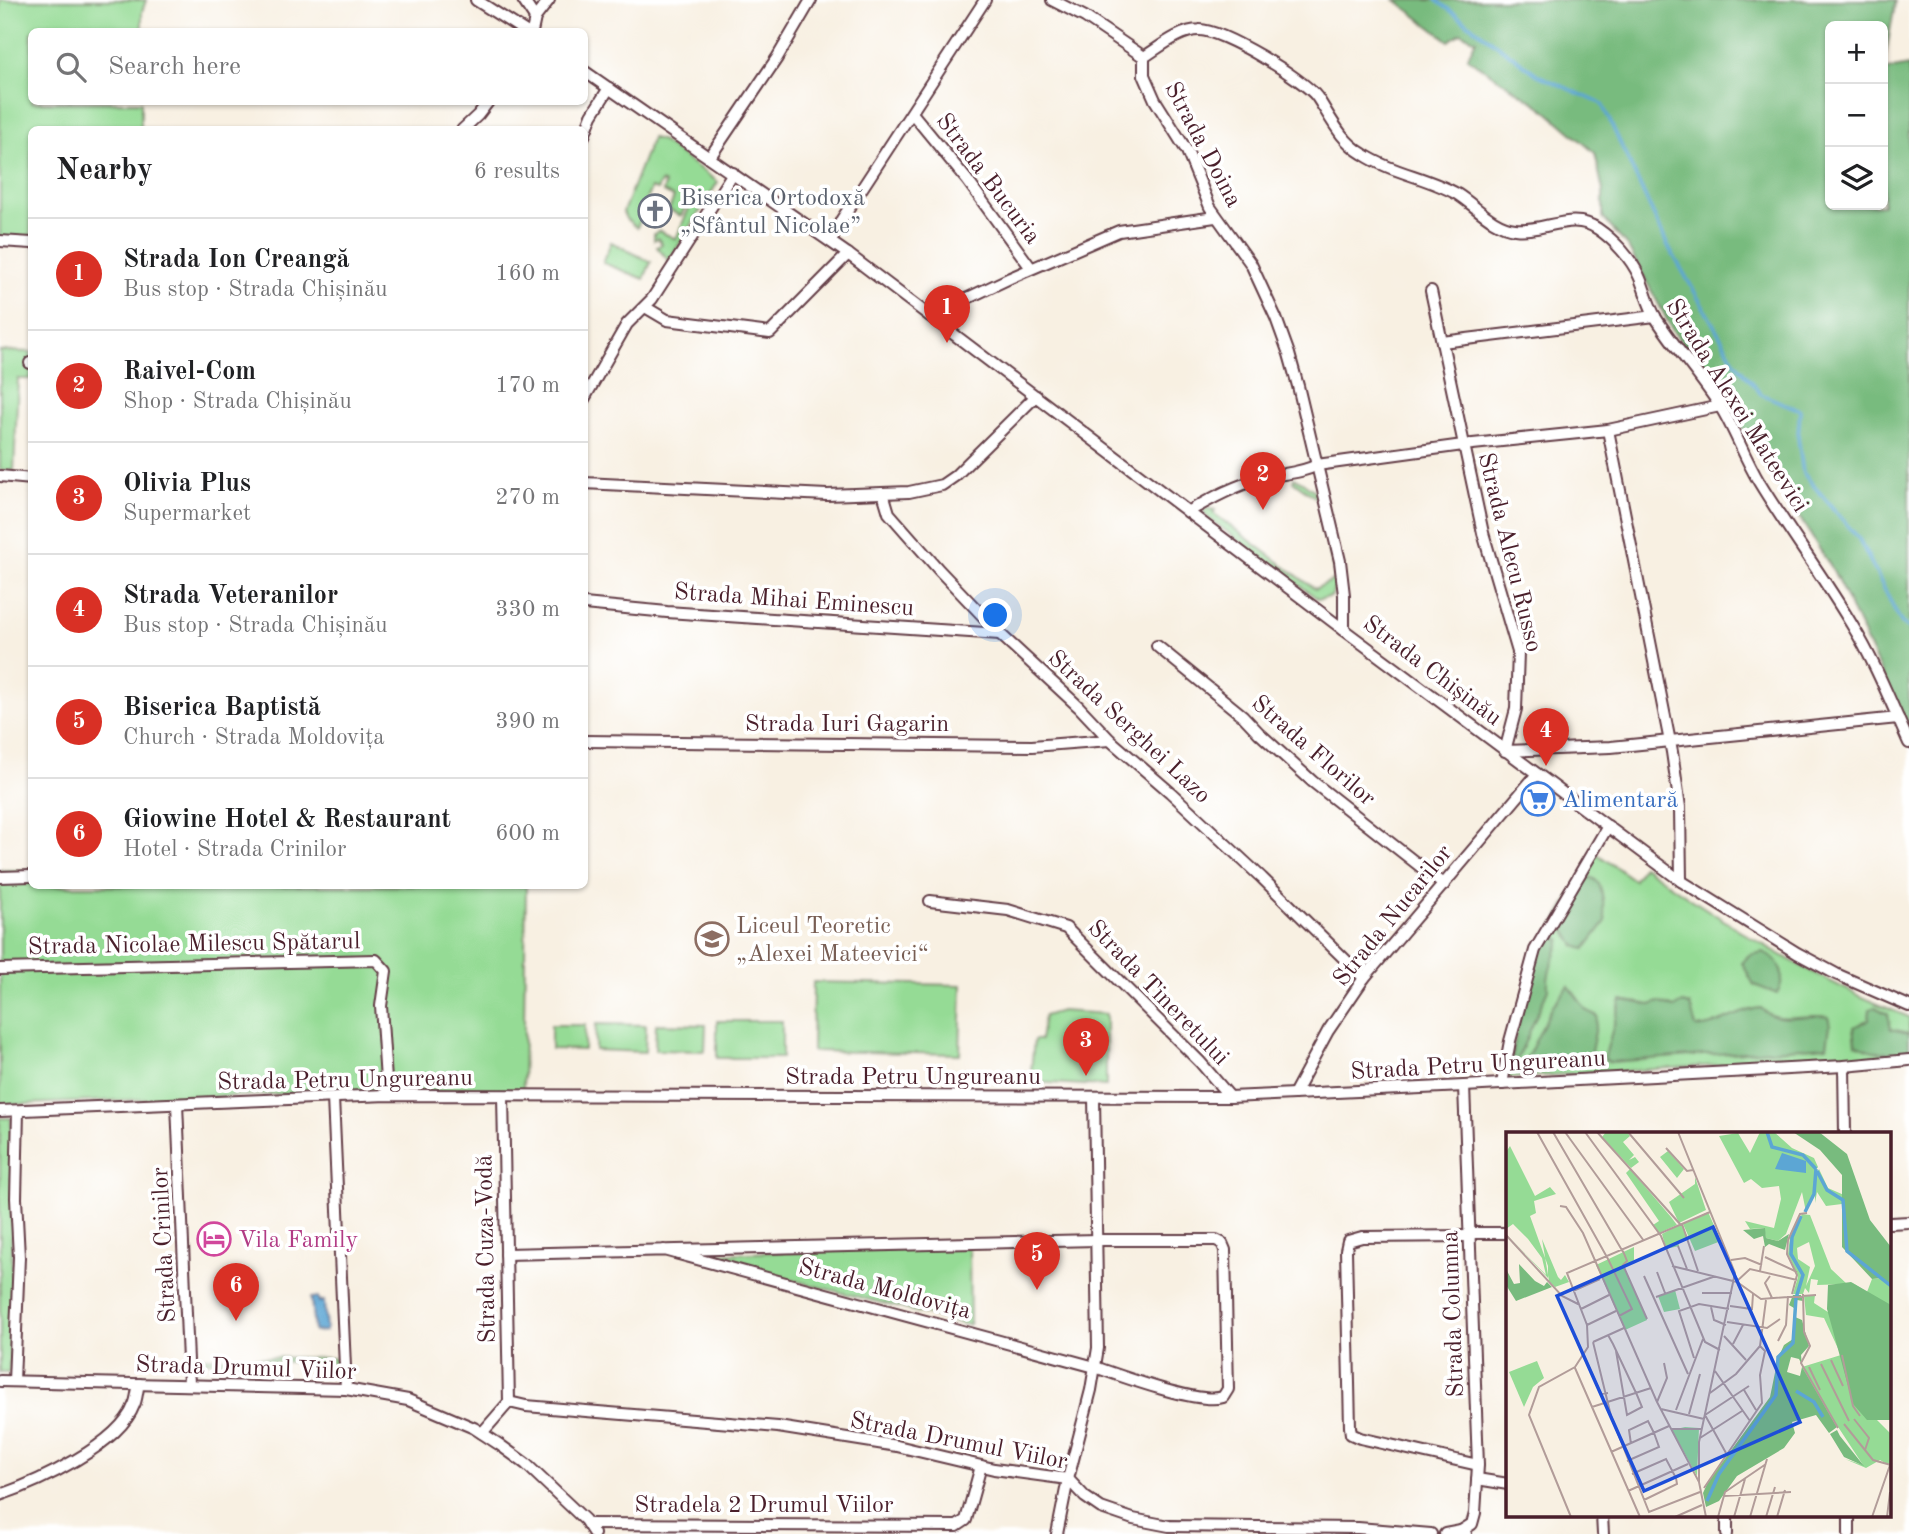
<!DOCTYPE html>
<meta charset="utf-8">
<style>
body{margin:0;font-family:"Old Standard TT",serif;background:#f6f6f6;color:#202124}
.controls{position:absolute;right:21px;top:21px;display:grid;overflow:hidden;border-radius:10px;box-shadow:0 2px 5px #0004}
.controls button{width:63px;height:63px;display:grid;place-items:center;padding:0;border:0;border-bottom:2px solid #e0e0e0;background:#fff;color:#202124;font:35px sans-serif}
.you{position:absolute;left:996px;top:616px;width:24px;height:24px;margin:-18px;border:5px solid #fff;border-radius:50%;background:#1a73e8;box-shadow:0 0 0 10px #1a73e833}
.badge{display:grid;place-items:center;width:46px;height:46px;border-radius:50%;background:#d93025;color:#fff;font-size:23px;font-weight:700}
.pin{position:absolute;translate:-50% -58px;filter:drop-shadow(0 2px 4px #0008)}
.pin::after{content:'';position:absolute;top:37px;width:24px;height:21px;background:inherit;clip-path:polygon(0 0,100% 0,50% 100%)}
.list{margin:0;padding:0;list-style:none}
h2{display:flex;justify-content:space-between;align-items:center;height:91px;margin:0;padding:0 28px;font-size:30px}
h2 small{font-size:23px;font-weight:400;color:#757577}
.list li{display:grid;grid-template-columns:46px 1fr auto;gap:21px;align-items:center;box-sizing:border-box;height:112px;padding:0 28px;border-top:2px solid #e0e0e0}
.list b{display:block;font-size:26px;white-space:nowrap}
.list p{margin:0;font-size:23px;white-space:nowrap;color:#757577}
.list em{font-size:23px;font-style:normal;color:#757577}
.icon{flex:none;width:38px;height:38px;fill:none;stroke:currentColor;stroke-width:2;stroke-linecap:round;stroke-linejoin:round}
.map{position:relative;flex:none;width:1909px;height:1534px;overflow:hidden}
.search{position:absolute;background:#fff;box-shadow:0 2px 5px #0004;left:28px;top:28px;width:560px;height:77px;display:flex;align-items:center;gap:18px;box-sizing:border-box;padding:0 24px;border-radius:10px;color:#757577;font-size:26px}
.panel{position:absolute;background:#fff;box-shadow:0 2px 5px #0004;left:28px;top:126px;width:560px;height:763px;border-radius:10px}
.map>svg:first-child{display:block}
.green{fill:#95db95;stroke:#707d60;stroke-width:2}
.forest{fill:#78bb7e;stroke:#616d54;stroke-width:2}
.water{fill:#5ca6d4;stroke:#536280;stroke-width:2}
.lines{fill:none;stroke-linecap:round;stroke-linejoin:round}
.stream{stroke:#5ca6d4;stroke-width:3.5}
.minor-casing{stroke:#643e46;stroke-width:14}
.minor{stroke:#fff;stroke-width:10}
.labels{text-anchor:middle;stroke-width:7;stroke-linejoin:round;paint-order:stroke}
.street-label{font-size:24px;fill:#4a1f2b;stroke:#fff}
.worship-label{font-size:24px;fill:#5b616d;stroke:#fff;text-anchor:start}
.shop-label{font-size:24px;fill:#366cbe;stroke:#fff;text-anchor:start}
.education-label{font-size:24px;fill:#785e54;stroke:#fff;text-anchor:start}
.hotel-label{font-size:24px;fill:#b23c85;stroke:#fff;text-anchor:start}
.inset-river{fill:none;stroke:#5ca6d4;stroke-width:3.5}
.inset-road{fill:none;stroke:#b29c99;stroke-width:2}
.view{fill:#1d4ed8;fill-opacity:0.15;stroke:#1d4ed8;stroke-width:3.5}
.inset-edge{fill:none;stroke:#4a1f2b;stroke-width:3.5}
</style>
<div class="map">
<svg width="1909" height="1534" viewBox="0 0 1909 1534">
<rect width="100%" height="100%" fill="#fff"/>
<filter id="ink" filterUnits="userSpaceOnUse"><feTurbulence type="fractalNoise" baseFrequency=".0143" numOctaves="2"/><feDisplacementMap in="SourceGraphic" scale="14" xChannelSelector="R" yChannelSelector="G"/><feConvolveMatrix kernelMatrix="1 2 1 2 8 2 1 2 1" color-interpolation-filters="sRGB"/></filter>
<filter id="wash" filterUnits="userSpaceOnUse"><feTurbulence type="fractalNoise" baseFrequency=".00686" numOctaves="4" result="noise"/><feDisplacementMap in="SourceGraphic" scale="28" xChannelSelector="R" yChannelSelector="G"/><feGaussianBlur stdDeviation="1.57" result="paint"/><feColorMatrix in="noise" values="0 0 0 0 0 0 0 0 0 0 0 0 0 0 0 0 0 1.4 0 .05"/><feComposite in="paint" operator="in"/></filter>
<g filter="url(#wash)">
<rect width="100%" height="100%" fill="#f8f0e2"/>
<g class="green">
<path d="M0,0H146L142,12V31L32,32V102H141V129L32,130L31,239L0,237Z"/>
<path d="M652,138L660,140L718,182L669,261L657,247L662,244L658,238L654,240V234L659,231L676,239L689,208L685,207L681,216L669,210L674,197L663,192L665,184L661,182L657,190L651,188L641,212L643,214L637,228L626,219L623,212Z"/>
<path d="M611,242L651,262L644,279L603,263Z"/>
<path d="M0,351L31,352V379H18L14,471L0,470Z"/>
<path d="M1294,478L1301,481L1324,498L1338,581L1331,597L1318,599L1207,517L1203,511L1206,508L1215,510L1213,513L1315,589L1335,579L1319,500L1293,481Z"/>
<path d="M1596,853L1634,880L1643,866C1727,925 1813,979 1909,1017V1054L1506,1078L1534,958Z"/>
<path d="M0,870H31L32,886H526L523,1096L383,1090L0,1105Z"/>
<path d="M813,982L962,985L960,1054L812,1051Z"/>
<path d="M1061,1011L1106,1014V1086L1030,1082L1034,1040H1040L1044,1016Z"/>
<rect x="717" y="1021" width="65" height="37"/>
<path d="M596,1024L646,1025L645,1052L595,1050Z"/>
<path d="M656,1024L706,1025L705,1051L655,1050Z"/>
<path d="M551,1025H585L584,1050L551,1049Z"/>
<path d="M0,1118H11L12,1266L9,1373H0Z"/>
<path d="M969,1247L970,1324L967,1325L707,1258V1254Z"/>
<path d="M203,1357L334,1358L338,1361L341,1368L336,1367L332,1362L204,1361L198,1370L195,1367Z"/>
</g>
<g class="forest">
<path d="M1395,0H1896L1883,68V26H1830V205H1883V71L1909,66V732L1834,572L1725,400L1673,331L1628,247L1603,218V191L1595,153L1543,108L1467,58L1476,40L1461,33L1449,41Z"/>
<path d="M1585,877C1607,876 1601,906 1606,921L1585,949L1575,946L1560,920Z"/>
<path d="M1549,934L1561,939C1556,956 1546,972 1548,989L1515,1065L1512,1063C1515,1022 1530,970 1549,934Z"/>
<path d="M1764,952C1782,963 1787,974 1777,994L1754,985L1742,963L1749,955Z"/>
<path d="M1569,986L1587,1011L1598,1016L1590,1057L1549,1066L1527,1065L1525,1062L1553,1005Z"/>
<path d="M1621,1000L1651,1005L1659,1002L1674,1008L1683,1003L1690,1005L1696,1027C1712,1030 1740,1009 1761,1008C1777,1026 1805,1012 1828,1017L1830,1025L1827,1046L1610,1062L1604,1059Z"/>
<path d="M1875,1007L1888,1014L1891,1029L1909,1033V1052C1889,1054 1874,1054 1856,1044L1854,1027L1869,1019L1870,1009Z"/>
</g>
<path class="water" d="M318,1297L319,1302L324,1301L326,1331L314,1332L311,1298Z"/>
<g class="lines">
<path class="stream" d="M1436,0L1538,75L1602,104L1667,244L1735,362L1761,394L1800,410L1798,437L1803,473L1859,539L1901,622L1909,629"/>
</g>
</g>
<g filter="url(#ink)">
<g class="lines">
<defs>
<g id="minor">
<path d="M476,0L526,32"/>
<path d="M523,0L535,18"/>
<path d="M1052,0L1085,17L1144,57"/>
<path d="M532,32L535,18L549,0"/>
<path d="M1144,57C1160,47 1180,30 1199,30C1221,29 1304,79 1317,97C1331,118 1340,140 1363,154C1392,173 1427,177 1457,194C1476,206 1492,226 1515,229C1543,233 1572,210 1598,229C1614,240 1631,258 1639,276C1645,289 1648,305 1656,318C1675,348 1700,375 1720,406C1735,430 1744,457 1759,482C1788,530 1823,576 1852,625C1875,662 1891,703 1909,743"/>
<path d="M1144,57V75L1155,100L1187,151L1210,207L1251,264L1276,318L1289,354L1298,386L1340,561L1344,595V630"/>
<path d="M584,71L848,254L1344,630L1681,881L1797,953L1836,974L1909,1006"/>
<path d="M912,113L967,180L1031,268"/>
<path d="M462,130L478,115L488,102"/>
<path d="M584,136L592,115L609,88"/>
<path d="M710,157L777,58L811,0"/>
<path d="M0,241L32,243"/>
<path d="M831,241L842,219L985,0"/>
<path d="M1431,291L1483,533L1518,652L1516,709L1505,751L1611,747L1898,718"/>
<path d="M645,307L667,320L770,333L848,254"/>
<path d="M930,316L1010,278L1119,231L1215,217"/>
<path d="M1442,342L1655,316"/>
<path d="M30,363H32"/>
<path d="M584,399L627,324L652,299L733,173"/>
<path d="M1608,430L1672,752L1680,807L1681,881"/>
<path d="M0,476L32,479"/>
<path d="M584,483L827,495L909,492L942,485L955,476L1036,396"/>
<path d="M883,493L889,513L939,570L1000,634L1079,707L1110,740L1170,792L1262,878L1364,978"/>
<path d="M1188,512C1212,498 1236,485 1263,478C1282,473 1300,474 1317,465L1463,445L1608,430L1720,406"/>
<path d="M584,604L667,612L1000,634"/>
<path d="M1157,646L1243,716L1259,733L1313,782L1444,885"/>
<path d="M584,741L1032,746L1110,740"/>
<path d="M0,877L32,876"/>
<path d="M930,901L1008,910L1066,928L1200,1062L1230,1097"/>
<path d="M0,969L376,960L386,971L381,1006L387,1095"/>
<path d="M1844,1066L1845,1133"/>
<path d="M1502,1084L1510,1041L1535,950L1608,826"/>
<path d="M1294,1094L1328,1031L1364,978L1537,774"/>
<path d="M503,1096L509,1402"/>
<path d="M333,1098L346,1389"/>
<path d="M177,1104L189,1384"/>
<path d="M0,1111L387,1095L1230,1097L1464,1086L1844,1066L1909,1060"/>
<path d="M1890,1223L1909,1222"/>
<path d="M1470,1233H1508"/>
<path d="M1470,1236L1362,1237L1348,1241L1346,1250L1350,1427L1351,1434L1360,1438L1478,1465"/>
<path d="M506,1254L1097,1240H1216L1222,1243L1225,1250L1228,1389L1223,1397C1199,1405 1121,1376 1095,1367L664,1250"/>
<path d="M0,1381L346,1389L408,1400L474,1428L500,1445L526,1464L585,1520L594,1534"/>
<path d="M14,1381L19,1257L16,1198L18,1111"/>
<path d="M509,1402L526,1406L778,1427L897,1446L994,1469L1068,1479L1085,1497L1101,1508L1133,1519L1169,1526L1358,1528L1431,1534"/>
<path d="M482,1433L509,1402"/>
<path d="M1477,1479L1508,1484"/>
<path d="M0,1495C38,1482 119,1445 134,1405C137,1399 137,1390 139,1384"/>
<path d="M1602,1515L1603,1534"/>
<path d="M1727,1515V1534"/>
<path d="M1849,1515V1534"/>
<path d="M588,1524L957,1526L966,1520L981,1466"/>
<path d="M1461,1531L1472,1524L1475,1513L1478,1465L1464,1086"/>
<path d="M1057,1534L1068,1479L1091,1390L1098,1348L1094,1097"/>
<path d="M1445,1534L1461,1531L1466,1534"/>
</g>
</defs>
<use href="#minor" class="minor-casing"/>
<use href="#minor" class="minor"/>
</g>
</g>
<defs>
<symbol id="church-ring" viewBox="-11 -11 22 22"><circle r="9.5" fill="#fff" stroke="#6b7280" stroke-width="1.5"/><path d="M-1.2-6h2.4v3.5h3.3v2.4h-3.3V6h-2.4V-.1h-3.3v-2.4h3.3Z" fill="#6b7280"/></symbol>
<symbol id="supermarket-ring" viewBox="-11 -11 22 22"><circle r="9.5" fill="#fff" stroke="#3f7fe0" stroke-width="1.5"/><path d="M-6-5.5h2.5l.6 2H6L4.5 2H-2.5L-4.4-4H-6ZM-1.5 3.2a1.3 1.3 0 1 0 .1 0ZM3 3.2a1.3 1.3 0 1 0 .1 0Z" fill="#3f7fe0"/></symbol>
<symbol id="school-ring" viewBox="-11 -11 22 22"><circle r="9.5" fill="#fff" stroke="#8d6e63" stroke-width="1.5"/><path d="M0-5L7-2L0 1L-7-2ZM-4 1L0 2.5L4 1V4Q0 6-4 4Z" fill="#8d6e63"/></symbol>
<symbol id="hotel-ring" viewBox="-11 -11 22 22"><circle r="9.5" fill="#fff" stroke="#d1479c" stroke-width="1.5"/><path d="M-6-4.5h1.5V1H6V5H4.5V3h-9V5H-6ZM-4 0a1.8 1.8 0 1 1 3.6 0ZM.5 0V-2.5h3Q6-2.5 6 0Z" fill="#d1479c"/></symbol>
</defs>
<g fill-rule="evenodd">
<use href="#church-ring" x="636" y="192" width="38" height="38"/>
<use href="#supermarket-ring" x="1519" y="780" width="38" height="38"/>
<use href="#school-ring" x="693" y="920" width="38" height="38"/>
<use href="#hotel-ring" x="195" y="1220" width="38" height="38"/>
</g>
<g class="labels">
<g class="street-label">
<text transform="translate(1204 144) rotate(62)" y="8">Strada Doina</text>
<text transform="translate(989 178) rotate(53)" y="8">Strada Bucuria</text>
<text transform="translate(1738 405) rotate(58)" y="8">Strada Alexei Mateevici</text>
<text transform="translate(1511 552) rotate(76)" y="8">Strada Alecu Russo</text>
<text transform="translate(794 599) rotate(4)" y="8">Strada Mihai Eminescu</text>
<text transform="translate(1433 670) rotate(37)" y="8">Strada Chișinău</text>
<text x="847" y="731">Strada Iuri Gagarin</text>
<text transform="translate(1130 726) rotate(43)" y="8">Strada Serghei Lazo</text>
<text transform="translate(1314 750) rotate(41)" y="8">Strada Florilor</text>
<text transform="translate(1392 915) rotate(-51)" y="8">Strada Nucarilor</text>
<text transform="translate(194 943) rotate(-1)" y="8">Strada Nicolae Milescu Spătarul</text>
<text transform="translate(1159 992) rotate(46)" y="8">Strada Tineretului</text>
<text transform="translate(1478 1064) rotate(-3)" y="8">Strada Petru Ungureanu</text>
<text x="913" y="1084">Strada Petru Ungureanu</text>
<text transform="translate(345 1079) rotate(-1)" y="8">Strada Petru Ungureanu</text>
<text transform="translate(163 1245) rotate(-93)" y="8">Strada Crinilor</text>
<text transform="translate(485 1249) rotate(-91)" y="8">Strada Cuza-Vodă</text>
<text transform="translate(885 1288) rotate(15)" y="8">Strada Moldovița</text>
<text transform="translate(1452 1314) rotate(-92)" y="8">Strada Columna</text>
<text transform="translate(246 1367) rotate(2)" y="8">Strada Drumul Viilor</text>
<text transform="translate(959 1440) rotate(11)" y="8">Strada Drumul Viilor</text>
<text x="764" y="1512">Stradela 2 Drumul Viilor</text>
</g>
<g class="worship-label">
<text x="680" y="205">Biserica Ortodoxă<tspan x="680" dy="28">„Sfântul Nicolae”</tspan></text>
</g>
<g class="shop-label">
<text x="1562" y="807">Alimentară</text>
</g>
<g class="education-label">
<text x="736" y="933">Liceul Teoretic<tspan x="736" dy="28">„Alexei Mateevici“</tspan></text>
</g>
<g class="hotel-label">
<text x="238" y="1247">Vila Family</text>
</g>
</g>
<g transform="translate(1506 1132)">
<rect width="385" height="385" fill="#f8f0e2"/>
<path d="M100,0H121L124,4L117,10L128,23L123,28L129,25L133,30L125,36L96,5ZM254,0H268L286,16L308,26L312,35L308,41V48L313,37L322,56L338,63L336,72L320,74L311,60L309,71V62L300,80L296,60L280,102L272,109L260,106L258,96L244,97L239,89L268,96L275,67L273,54L256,56L245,47L238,51L213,4L232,1L244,21ZM4,14L29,64L44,55L50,62L28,69L30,81L24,84L42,134V146L0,102L40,143L36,126L22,107L7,92L0,97V20ZM162,19L178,37L171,46L154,25ZM124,37L165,85L171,93L153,101L147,93L153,89L120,41ZM189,45L200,78L173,91L163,70L189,52ZM202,80L215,109L189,119L177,92ZM296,82L304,83L325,137L341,152L311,153L312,148L305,147L303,161L299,156L297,162H287L292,145L282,122L284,105ZM303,110L309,134L300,154L304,135L292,127L291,116ZM175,92L182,105L172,110L173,114L160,117L156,102ZM36,107L52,145L55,148L59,143L63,150L49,155L43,149ZM128,115V128L118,134L141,188L119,198L90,133ZM377,146L385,156V173L370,168L345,150L361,160L366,147ZM169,158L174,177L158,180L152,164ZM309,163L308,171L325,182L348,265L385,302L384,334L374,328L360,336L339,327L357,333L304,252L296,235L335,223L318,186L300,183L298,164ZM31,229L38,246L27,255L18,275L3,240ZM179,295L193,296L191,344L166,298Z" fill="#95db95" fill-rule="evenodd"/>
<path d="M287,0H313L341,22L364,88L385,115V156L376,146L366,147L336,115V43L314,18ZM259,96L260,106L272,109L283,102L279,118L263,112L259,115L257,104L248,107L237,98ZM13,132L29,149L38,154L41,150L46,155L10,169L0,153V137L8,152L14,151ZM345,150L385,173V288H361L347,272L321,177L322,153ZM287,163H295L297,169L291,168L289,185L296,188L303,214L295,223L296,233L293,227L285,225L281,240L294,244L296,235L331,295L323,301L310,283L286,290L289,301L278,316L231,344L213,369L200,375L197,361L202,350L264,265L272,226L278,213L287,207L288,176L283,173ZM331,298L334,304L358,334L338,325L324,302Z" fill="#78bb7e"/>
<path d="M276,21L300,29V41L269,37Z" fill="#5ca6d4"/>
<path class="inset-river" d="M261,0L266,15L297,23L310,37M311,39L321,58L337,68L341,119L385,154M299,80L308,62L310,37M290,259L308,270L317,285M201,369L213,342L270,263L272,225L287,211L290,166L297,143L285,122L286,105L295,84"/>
<path class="inset-road" d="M31,0L102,127M47,0L117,120M59,0L138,109M79,0L155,104L199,210L214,218M91,0L174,92M122,0L178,66M172,0L229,141L193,310V350M160,16L181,39L187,38M54,74L60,75L77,101L151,270L193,350L200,385M176,92L192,139M0,103L56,164L72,172M172,114L181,137M117,119L121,129L117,133L141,187M259,125L291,140M102,127L126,177L113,184M225,128L239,126L256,133M166,134L231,150L255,167L310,163M254,139L258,114M151,140L159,161M138,144L182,242M264,144L259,151L266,166M230,150L244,137L291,148M67,159L94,147M196,161H226M286,162L291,143L281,122L282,108L294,82L301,81M297,162L298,200L304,214L295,231L332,296M150,165L207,145M224,174L246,177L247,162M205,175L208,188L220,193M75,177L103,163M221,190L261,196L274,187M81,193L110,179M102,203L107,212L131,263L136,275L121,283L110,219M218,204L240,228M272,209L280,193L282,164M87,210L105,284L143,380L194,360M87,210L118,196M227,212L237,193M336,223L347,274L354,284M78,224L95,262L102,261M188,226L173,179L193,172L223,177M325,228L337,254M315,232L343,289M303,235L314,258M69,236L134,385M209,239L244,289M238,258L250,278M204,261L230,242L254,214L260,168M151,270L161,246L158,231M86,275L145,256M155,277L198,287M170,278L197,207M183,282L194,242M348,287L363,306L359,318M338,292L367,328L385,333M165,297H196M194,306L236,279M125,312L123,298L142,289L148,301M105,320L163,294M220,321L199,283L243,254M121,329L153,315L148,301M126,342L160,327L170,346L171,352L138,368M198,356L256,271L254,243L259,219L254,214M122,359L182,332M218,364L285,360M65,385L23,283L33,255L69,235L82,215L81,193L61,141L204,80M169,385L196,373M212,385L219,360L260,332M228,385L239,347M244,385L261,327M260,385L269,355M271,385L279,358M366,385L384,333M381,385L384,360"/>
<path class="view" d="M207,95L294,290L138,359L51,164Z"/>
<rect width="385" height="385" class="inset-edge"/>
</g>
</svg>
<div class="controls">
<button>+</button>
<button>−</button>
<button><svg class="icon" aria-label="layers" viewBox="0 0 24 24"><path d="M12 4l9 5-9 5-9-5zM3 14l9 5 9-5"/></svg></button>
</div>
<div class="you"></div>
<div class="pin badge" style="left:947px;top:343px">1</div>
<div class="pin badge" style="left:1263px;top:510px">2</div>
<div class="pin badge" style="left:1086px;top:1076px">3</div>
<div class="pin badge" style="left:1546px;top:766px">4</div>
<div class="pin badge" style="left:1037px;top:1290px">5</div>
<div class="pin badge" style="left:236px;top:1321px">6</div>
<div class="search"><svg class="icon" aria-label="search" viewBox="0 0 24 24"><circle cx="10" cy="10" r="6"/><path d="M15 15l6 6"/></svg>Search here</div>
<section class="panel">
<h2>Nearby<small>6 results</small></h2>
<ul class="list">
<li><span class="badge">1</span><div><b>Strada Ion Creangă</b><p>Bus stop · Strada Chișinău</p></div><em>160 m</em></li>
<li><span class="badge">2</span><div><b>Raivel-Com</b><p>Shop · Strada Chișinău</p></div><em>170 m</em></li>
<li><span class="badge">3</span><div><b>Olivia Plus</b><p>Supermarket</p></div><em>270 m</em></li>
<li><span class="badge">4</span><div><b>Strada Veteranilor</b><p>Bus stop · Strada Chișinău</p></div><em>330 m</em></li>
<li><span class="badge">5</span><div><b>Biserica Baptistă</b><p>Church · Strada Moldovița</p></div><em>390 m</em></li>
<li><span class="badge">6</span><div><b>Giowine Hotel &amp; Restaurant</b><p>Hotel · Strada Crinilor</p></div><em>600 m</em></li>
</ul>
</section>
</div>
